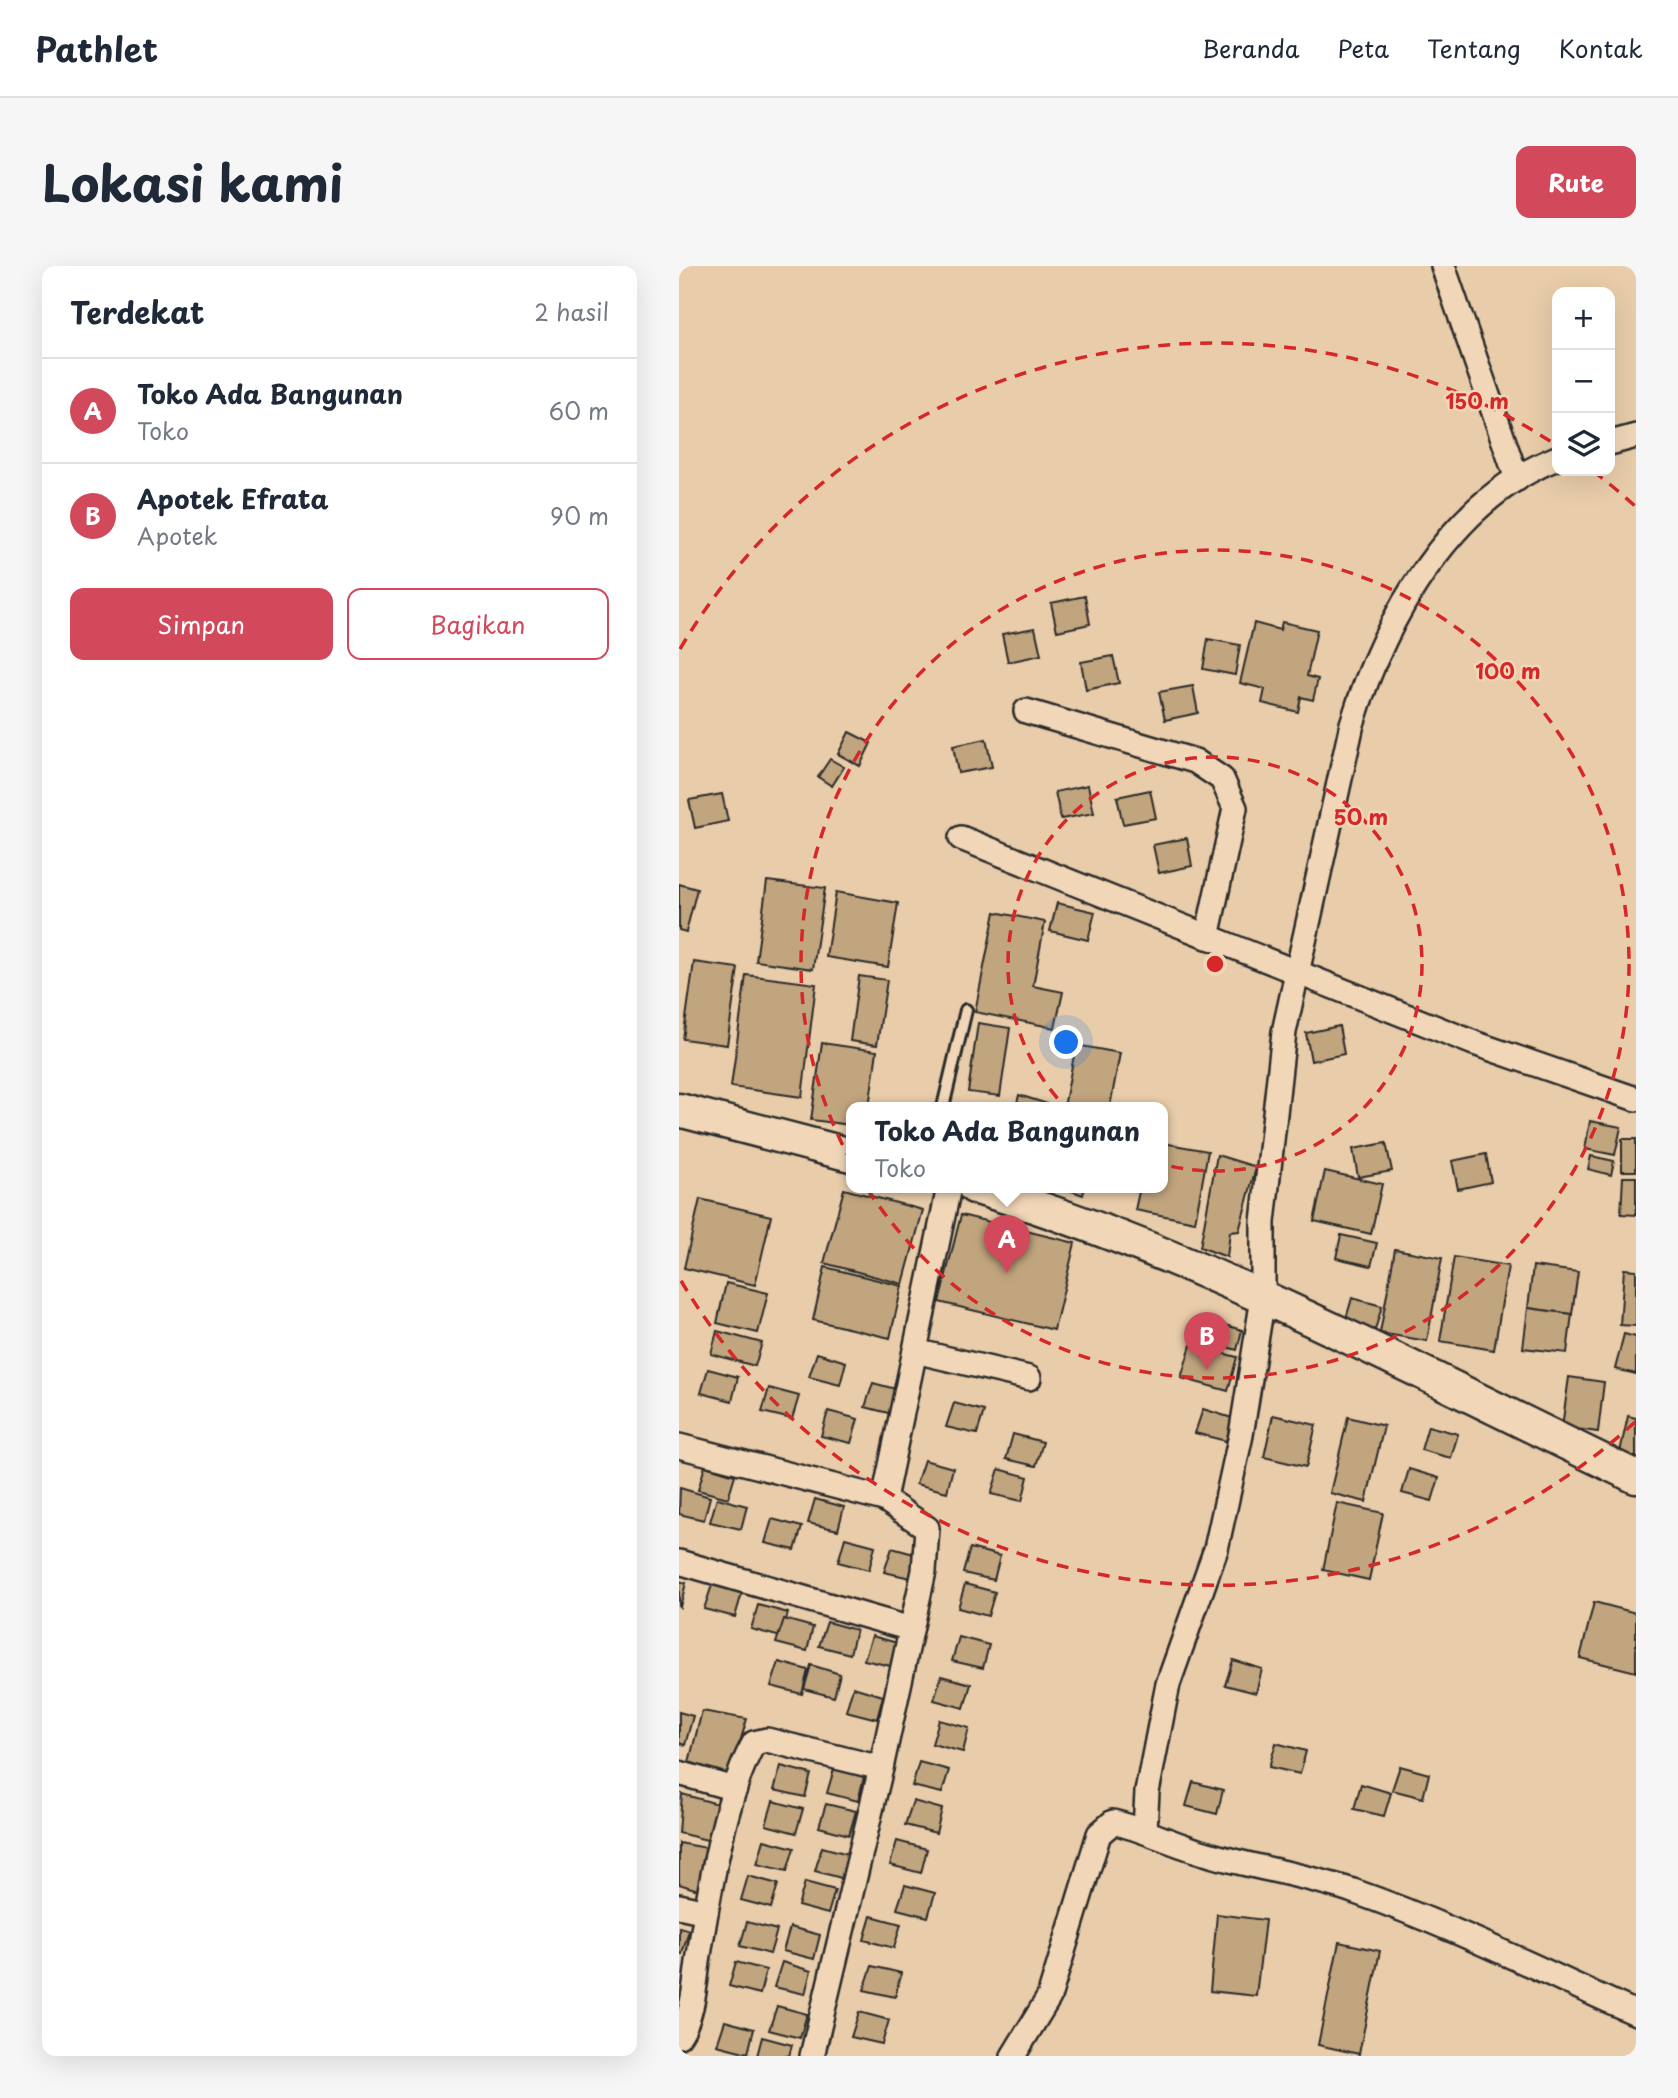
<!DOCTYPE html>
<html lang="id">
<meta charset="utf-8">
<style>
body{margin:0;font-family:"Playpen Sans",sans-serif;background:#f6f6f7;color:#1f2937}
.controls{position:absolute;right:21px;top:21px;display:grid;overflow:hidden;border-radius:14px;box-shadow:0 7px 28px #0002}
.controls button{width:63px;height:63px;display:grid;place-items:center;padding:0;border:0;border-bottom:2px solid #e0e1e3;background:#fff;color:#1f2937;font:35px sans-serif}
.you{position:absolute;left:388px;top:777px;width:24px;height:24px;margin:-18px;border:5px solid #fff;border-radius:50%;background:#1a73e8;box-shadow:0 0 0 10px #1a73e833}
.badge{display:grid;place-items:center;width:46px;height:46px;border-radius:50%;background:#d1495b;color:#fff;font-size:23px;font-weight:700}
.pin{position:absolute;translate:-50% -58px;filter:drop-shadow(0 2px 4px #0008)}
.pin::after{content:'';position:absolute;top:37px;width:24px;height:21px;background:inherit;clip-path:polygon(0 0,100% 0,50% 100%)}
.popup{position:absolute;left:167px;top:836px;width:322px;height:91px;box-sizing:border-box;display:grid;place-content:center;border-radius:14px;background:#fff;filter:drop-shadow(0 2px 5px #0005);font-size:23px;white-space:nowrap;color:#747a83}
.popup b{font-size:26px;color:#1f2937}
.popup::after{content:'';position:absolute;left:50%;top:100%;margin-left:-14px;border:14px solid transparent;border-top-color:#fff}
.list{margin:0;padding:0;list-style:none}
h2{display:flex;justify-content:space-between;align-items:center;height:91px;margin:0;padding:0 28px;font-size:30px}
h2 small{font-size:23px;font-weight:400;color:#747a83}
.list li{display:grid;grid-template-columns:46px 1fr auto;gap:21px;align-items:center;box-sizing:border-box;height:105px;padding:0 28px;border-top:2px solid #e0e1e3}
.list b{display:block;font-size:26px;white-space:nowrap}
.list p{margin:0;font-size:23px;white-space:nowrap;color:#747a83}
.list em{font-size:23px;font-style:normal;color:#747a83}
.actions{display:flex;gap:14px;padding:21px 28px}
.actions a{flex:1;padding:16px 0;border:2px solid #d1495b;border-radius:14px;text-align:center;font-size:24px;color:#d1495b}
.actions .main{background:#d1495b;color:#fff}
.icon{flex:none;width:38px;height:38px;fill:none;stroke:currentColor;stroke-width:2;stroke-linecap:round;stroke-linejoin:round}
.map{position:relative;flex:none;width:957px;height:1790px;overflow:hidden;border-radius:14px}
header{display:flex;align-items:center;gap:42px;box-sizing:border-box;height:98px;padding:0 35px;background:#fff;border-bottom:2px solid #e0e1e3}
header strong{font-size:33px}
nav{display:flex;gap:38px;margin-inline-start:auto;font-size:24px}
.intro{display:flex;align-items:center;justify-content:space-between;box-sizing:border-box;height:168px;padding:0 42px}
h1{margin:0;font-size:49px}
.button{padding:18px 32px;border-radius:14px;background:#d1495b;color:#fff;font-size:24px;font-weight:700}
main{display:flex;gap:42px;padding:0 42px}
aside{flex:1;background:#fff;border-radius:14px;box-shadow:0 7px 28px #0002}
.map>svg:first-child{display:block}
.building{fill:#c1a57e;stroke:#2b2b2b;stroke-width:2}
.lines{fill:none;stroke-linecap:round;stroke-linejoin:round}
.lane-casing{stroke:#2b2b2b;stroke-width:16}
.street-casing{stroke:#2b2b2b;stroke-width:28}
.secondary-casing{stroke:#2b2b2b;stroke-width:37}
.lane{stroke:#f1d7b8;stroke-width:10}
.street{stroke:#f1d7b8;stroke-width:23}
.secondary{stroke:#f1d7b8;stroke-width:32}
.ring{fill:none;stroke:#d62828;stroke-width:3.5;stroke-dasharray:12 9}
.centre{fill:#d62828;stroke:#f1d7b8;stroke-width:3.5}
.ring-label{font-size:21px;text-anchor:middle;font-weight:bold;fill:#d62828;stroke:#f1d7b8;stroke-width:5;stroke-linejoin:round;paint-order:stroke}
</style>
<header>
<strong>Pathlet</strong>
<nav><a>Beranda</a><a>Peta</a><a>Tentang</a><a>Kontak</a></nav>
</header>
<div class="intro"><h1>Lokasi kami</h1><a class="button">Rute</a></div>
<main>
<aside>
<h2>Terdekat<small>2 hasil</small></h2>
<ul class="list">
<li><span class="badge">A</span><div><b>Toko Ada Bangunan</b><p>Toko</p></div><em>60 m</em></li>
<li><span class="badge">B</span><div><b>Apotek Efrata</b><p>Apotek</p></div><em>90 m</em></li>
</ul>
<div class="actions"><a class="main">Simpan</a><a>Bagikan</a></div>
</aside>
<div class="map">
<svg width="957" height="1790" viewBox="0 0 957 1790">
<rect width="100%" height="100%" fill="#e9cdaa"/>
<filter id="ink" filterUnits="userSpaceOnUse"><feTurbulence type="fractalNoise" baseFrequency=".0143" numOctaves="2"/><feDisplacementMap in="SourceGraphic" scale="14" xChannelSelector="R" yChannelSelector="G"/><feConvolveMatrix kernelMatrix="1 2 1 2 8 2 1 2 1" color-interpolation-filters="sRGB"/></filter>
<g filter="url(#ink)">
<g class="building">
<path d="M406,330L411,358L378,365L372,337Z"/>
<path d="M603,356L638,364L628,410L639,413L634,434L622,431L619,446L583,437L586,423L561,417L575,357L601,364Z"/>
<path d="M356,362L362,389L329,396L323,368Z"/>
<path d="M529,373L561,379L556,409L524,403Z"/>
<path d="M434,390L440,417L407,424L402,396Z"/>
<path d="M514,420L519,447L486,454L480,426Z"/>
<path d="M170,466L192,477L181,500L159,488Z"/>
<path d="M307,473L313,501L279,507L274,480Z"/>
<path d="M151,493L165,501L153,520L139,511Z"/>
<path d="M409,519L415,547L382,553L376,526Z"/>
<path d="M471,524L477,552L444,558L438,531Z"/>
<path d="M43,528L49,555L16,562L10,534Z"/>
<path d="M508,572L513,600L480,607L474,579Z"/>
<path d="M88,615L146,622L134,703L77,695Z"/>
<path d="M0,618L18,623L7,666L0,664Z"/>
<path d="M157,626L219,637L209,701L147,691Z"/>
<path d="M378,637L416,646L409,674L371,665Z"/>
<path d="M316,646L366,656L354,720L384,726L376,762L296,746Z"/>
<path d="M15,696L59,702L48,779L4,773Z"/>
<path d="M67,709L137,718L123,831L52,821Z"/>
<path d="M180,710L208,714L198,779L171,775Z"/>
<path d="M299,757L331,762L321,830L289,826Z"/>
<path d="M660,760L665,788L632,795L627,767Z"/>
<path d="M143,777L198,785L190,841H172V859L132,854Z"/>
<path d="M397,779L441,787L431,841H385Z"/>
<path d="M340,829L372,839L371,841H337Z"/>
<path d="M911,855L942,861L936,889L906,883Z"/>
<rect x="943" y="873" width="14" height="32"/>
<path d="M484,877L529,885L516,956L456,944L461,921H484Z"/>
<path d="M707,877L713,905L679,911L674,883Z"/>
<path d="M807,888L812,916L779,923L773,895Z"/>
<path d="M538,889L577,901L560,965L551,966L548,991L521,981Z"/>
<path d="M912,890L935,895L932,909L909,903Z"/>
<path d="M646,905L703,918L692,968L635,955Z"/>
<path d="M944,911H957V949L942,948Z"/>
<path d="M381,921H406L404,929Z"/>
<path d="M165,923L244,944L224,1018L145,997Z"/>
<path d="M21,933L92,950L76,1019L5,1002Z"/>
<path d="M282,949L396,977L375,1064L260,1036Z"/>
<path d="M662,969L698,977L692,1000L657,992Z"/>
<path d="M716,983L763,992L748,1075L701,1067Z"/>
<path d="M775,991L829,1000L815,1084L761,1075Z"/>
<path d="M854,1000L899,1006L893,1048L849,1042Z"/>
<path d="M146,1001L223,1020L211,1072L134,1054Z"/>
<path d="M945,1003L957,1004V1060L941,1059Z"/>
<path d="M47,1017L89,1027L79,1067L38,1057Z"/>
<path d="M673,1032L703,1040L696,1064L666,1056Z"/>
<path d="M849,1042L893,1048L888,1087L844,1082Z"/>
<path d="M528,1054L563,1064L558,1084L523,1074Z"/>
<path d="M38,1065L83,1077L76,1100L32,1088Z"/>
<path d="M945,1068L957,1071V1108L936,1103Z"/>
<path d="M512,1079L558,1091L549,1125L502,1112Z"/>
<path d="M138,1087L167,1096L161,1119L130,1111Z"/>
<path d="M29,1103L59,1111L53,1135L22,1127Z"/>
<path d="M890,1111L925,1116L919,1166L883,1161Z"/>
<path d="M194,1117L224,1125L217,1149L186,1141Z"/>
<path d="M90,1122L120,1130L113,1153L83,1146Z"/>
<path d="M275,1137L305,1145L298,1168L267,1161Z"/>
<path d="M524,1143L553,1152L547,1175L516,1167Z"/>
<path d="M149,1145L179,1153L172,1177L142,1170Z"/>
<path d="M594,1149L637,1159L627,1201L585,1191Z"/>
<path d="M949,1150L957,1152V1199L939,1195Z"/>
<path d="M669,1151L705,1160L687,1236L651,1227Z"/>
<path d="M749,1160L779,1168L772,1192L742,1184Z"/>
<path d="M334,1168L364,1176L357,1200L327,1193Z"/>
<path d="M245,1194L274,1202L268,1226L237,1218Z"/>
<path d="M26,1200L56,1209L49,1232L19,1224Z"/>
<path d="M320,1203L349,1211L343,1235L312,1228Z"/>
<path d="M730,1203L760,1212L753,1235L723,1227Z"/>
<path d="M1,1222L31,1231L25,1254L0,1248Z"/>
<path d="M38,1232L68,1240L62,1263L31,1256Z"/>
<path d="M136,1233L165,1241L159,1264L129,1257Z"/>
<path d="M658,1237L704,1247L690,1314L644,1304Z"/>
<path d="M93,1253L123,1261L116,1284L86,1277Z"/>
<path d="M166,1272L196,1280L190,1304L159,1296Z"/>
<path d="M213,1282L242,1290L236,1313L205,1306Z"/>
<path d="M291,1282L321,1290L315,1314L284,1307Z"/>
<path d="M0,1315L7,1317L1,1341L0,1340Z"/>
<path d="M286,1318L316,1326L309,1350L279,1342Z"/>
<path d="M33,1319L63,1327L56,1351L25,1343Z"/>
<path d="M915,1336L957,1347V1406L901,1392Z"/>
<path d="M79,1339L109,1347L102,1371L72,1363Z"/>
<path d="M105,1353L134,1361L128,1385L97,1377Z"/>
<path d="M148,1356L177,1364L171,1388L140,1380Z"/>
<path d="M193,1370L222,1378L216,1401L185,1394Z"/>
<path d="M280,1371L310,1379L304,1402L273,1395Z"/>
<path d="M554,1394L583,1403L577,1427L546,1419Z"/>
<path d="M100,1396L129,1404L123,1428L92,1420Z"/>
<path d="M132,1399L161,1408L155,1431L125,1423Z"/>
<path d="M262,1410L292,1418L285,1442L255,1434Z"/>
<path d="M174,1421L204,1430L198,1453L167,1445Z"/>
<path d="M23,1445L68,1453L51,1509L10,1496Z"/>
<path d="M0,1446L14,1450L6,1479L0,1477Z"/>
<path d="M260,1454L290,1462L284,1486L253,1478Z"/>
<path d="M597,1477L627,1485L621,1508L590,1501Z"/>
<path d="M240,1496L270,1504L263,1527L233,1520Z"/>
<path d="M102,1500L132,1508L126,1531L95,1524Z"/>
<path d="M721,1500L750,1508L744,1532L713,1524Z"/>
<path d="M155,1503L185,1511L179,1535L148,1527Z"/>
<path d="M514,1516L544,1524L538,1548L507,1540Z"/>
<path d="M682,1518L712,1527L705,1550L675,1543Z"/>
<path d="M3,1528L42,1539L32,1575L0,1567Z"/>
<path d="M94,1535L124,1543L117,1567L87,1559Z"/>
<path d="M234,1535L263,1543L257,1567L226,1559Z"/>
<path d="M147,1538L177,1545L170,1569L140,1561Z"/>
<path d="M85,1574L115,1582L108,1605L78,1598Z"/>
<path d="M218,1575L248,1583L242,1607L211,1599Z"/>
<path d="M0,1577L28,1582L19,1624L0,1618Z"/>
<path d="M143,1581L173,1589L166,1613L136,1605Z"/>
<path d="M69,1610L99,1618L92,1642L62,1634Z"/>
<path d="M126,1616L156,1624L149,1648L119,1640Z"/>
<path d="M226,1619L256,1627L249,1651L218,1643Z"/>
<path d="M538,1648L586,1654L577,1730L531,1725Z"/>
<path d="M192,1650L222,1658L215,1682L185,1674Z"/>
<path d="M68,1656L98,1664L91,1688L61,1680Z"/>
<path d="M0,1661L10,1664L3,1688L0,1687Z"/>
<path d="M111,1661L141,1669L135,1693L104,1685Z"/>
<path d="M660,1676L701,1685L680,1788L639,1779Z"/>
<path d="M57,1696L87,1704L81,1728L50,1720Z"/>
<path d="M103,1696L132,1705L126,1728L95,1721Z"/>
<path d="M193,1700L222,1707L216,1731L185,1724Z"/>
<path d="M98,1740L128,1748L121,1772L90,1764Z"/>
<path d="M180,1746L210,1754L203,1778L172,1771Z"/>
<path d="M46,1755L75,1763L69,1787L38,1779Z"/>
<path d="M83,1771L113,1779L110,1790H78Z"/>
</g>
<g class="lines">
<defs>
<path id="lane" d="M264,841L287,744"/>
<g id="street">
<path d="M764,0L838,213"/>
<path d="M931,177L957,170"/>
<path d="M347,445L516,495L543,513L556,542L528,671"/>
<path d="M282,572L795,777L957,833"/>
<path d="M236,1085L350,1112"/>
<path d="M0,1180L205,1233L248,1262L245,1305L202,1502L133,1790"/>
<path d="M205,1233L270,921"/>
<path d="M0,1296L232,1363"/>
<path d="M0,1507L56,1523"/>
<path d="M466,1564L468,1526L489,1418L537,1283L562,1169L584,1032V956L605,766L673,458C705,354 771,234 878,192"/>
<path d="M0,1640L27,1646"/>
<path d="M0,1770C16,1748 16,1710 21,1683C30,1626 47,1525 75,1477L88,1474L202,1502"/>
<path d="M334,1790L370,1731L420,1568L434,1556C467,1564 496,1579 529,1588C576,1602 627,1609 674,1625C771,1659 863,1705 957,1747"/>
</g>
<g id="secondary">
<path d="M0,844L172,889"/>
<path d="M295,921C526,990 740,1107 957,1211"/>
</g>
</defs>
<use href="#lane" class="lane-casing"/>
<use href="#street" class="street-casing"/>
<use href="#secondary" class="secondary-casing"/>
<use href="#lane" class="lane"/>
<use href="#street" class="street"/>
<use href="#secondary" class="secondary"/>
</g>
</g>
<g class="ring">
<circle cx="536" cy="698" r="207"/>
<circle cx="536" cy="698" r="414"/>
<path d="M956 1156A621 621 0 0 1 1 1013M1 383A621 621 0 0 1 874 177M914 205A621 621 0 0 1 956 240"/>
</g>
<circle cx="536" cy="698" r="10" class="centre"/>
<g class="ring-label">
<text x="798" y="143">150 m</text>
<text x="829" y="413">100 m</text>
<text x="682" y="559">50 m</text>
</g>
</svg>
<div class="controls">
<button>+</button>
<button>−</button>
<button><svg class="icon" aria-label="layers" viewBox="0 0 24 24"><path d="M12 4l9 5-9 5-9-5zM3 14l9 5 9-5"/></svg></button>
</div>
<div class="you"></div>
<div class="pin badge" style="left:328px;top:1007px">A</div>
<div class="popup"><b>Toko Ada Bangunan</b>Toko</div>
<div class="pin badge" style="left:528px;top:1104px">B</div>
</div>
</main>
